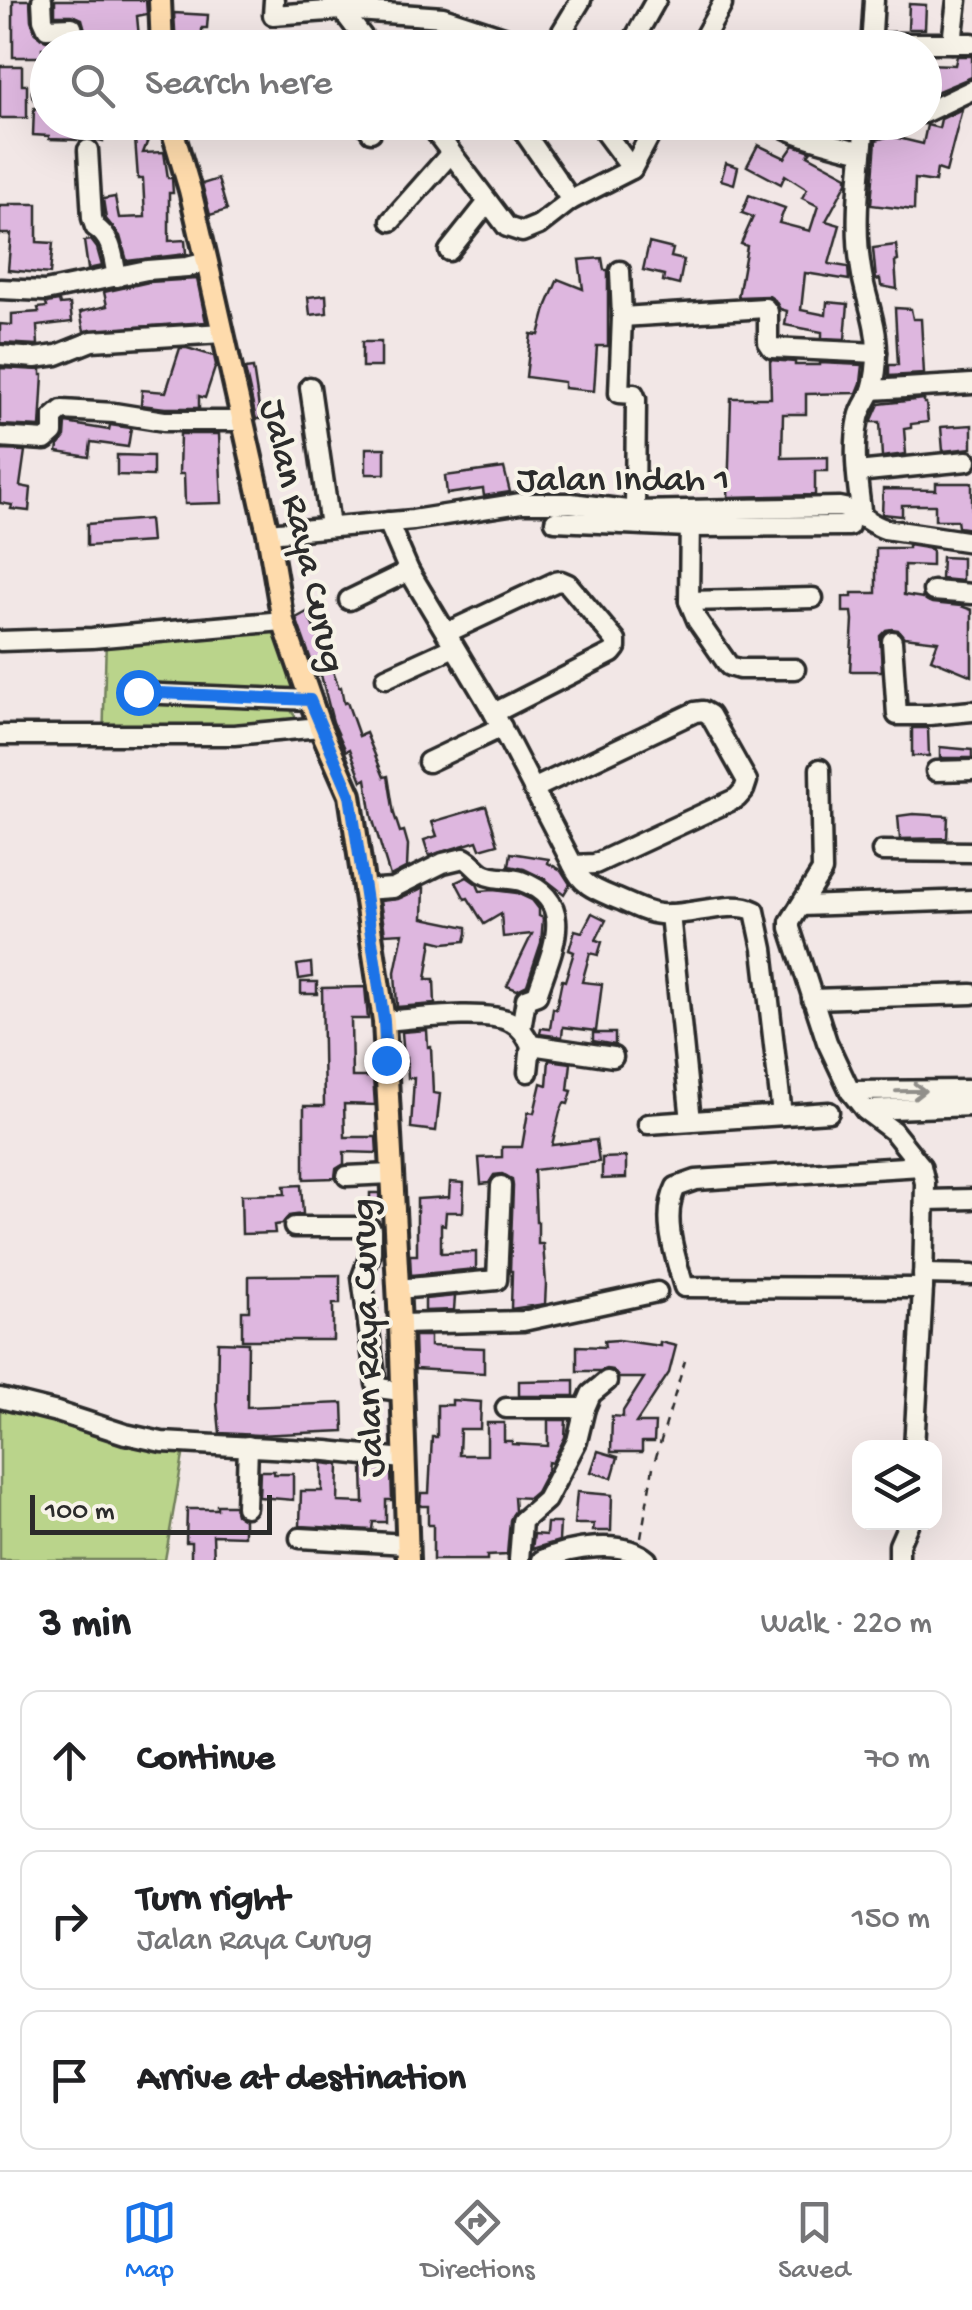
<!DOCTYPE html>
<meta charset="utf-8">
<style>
body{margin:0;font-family:"Gochi Hand",sans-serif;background:#f2f2f2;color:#202124}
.controls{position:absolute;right:30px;bottom:30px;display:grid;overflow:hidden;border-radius:20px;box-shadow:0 10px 40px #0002}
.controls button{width:90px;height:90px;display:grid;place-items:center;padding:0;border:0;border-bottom:2px solid #e0e0e0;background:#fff;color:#202124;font:50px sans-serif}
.scale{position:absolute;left:30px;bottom:25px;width:242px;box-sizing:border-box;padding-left:10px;border:5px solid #2b2b2b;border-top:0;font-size:28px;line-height:35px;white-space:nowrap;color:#2b2b2b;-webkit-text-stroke:8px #f7f3e8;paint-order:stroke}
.stop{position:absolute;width:30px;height:30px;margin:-22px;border:8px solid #1a73e8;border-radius:50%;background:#fff}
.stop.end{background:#1a73e8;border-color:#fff;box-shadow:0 2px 10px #0008}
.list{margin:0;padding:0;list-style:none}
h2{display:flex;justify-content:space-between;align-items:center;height:130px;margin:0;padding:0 40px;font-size:42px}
h2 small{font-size:32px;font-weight:400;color:#757577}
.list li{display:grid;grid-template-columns:65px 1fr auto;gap:30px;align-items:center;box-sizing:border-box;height:140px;margin:0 20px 20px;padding:0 20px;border:2px solid #e0e0e0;border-radius:20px}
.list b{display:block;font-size:38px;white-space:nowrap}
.list p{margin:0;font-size:32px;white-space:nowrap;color:#757577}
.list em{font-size:32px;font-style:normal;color:#757577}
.icon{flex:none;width:55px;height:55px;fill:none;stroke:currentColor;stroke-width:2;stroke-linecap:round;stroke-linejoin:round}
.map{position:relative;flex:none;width:972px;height:1560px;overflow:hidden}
.search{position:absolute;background:#fff;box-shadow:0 10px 40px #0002;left:30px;right:30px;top:30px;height:110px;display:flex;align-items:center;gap:25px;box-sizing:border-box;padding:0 35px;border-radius:55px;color:#757577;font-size:38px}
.sheet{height:610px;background:#fff}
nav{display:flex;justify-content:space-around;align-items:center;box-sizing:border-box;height:140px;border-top:2px solid #e0e0e0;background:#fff;font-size:28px;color:#757577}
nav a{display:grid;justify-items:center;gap:5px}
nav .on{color:#1a73e8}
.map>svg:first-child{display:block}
.green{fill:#bad48b;stroke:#72805b;stroke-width:2.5}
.building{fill:#deb7df;stroke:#2b2b2b;stroke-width:2.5}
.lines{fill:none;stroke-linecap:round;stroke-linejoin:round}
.minor-casing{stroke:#2b2b2b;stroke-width:25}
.major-casing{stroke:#2b2b2b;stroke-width:28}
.path{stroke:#2b2b2b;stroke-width:2.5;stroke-dasharray:8 8;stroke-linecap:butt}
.minor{stroke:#f7f3e8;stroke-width:18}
.major{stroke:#fedbac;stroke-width:20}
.oneway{stroke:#918f8a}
.route{stroke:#1a73e8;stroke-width:12}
.labels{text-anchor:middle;stroke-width:8;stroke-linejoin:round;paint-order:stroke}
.street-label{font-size:38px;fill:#2b2b2b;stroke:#f7f3e8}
</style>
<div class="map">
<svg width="972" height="1560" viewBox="0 0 972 1560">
<rect width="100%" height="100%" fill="#f2e7e6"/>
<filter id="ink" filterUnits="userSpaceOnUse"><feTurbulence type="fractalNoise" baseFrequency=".01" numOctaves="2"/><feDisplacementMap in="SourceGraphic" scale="20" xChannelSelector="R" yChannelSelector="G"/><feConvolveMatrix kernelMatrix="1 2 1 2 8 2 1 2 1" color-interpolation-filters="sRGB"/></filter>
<g filter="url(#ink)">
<g class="green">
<path d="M291,622L305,683L292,712L311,738L103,745L106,638Z"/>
<path d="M0,1392L185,1444L165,1560H0Z"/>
</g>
<g class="building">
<path d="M13,0H30L31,20L36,34L46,40H63L65,48H42V57H13Z"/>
<path d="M55,0H146L147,14L137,16L140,48H106V43L90,48L82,19L72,15H55Z"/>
<path d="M909,4L926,5L925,29H908Z"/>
<path d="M174,13L208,15L207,28H202V48L176,47Z"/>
<path d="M957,56H972V77L924,97V64L955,65Z"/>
<path d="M0,66H22V85H27V118H0Z"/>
<path d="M34,108L48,109V122H155L143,153L164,152L168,178H172L173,193H169V241L185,240L186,254L127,261L120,236L106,219L103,199L115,197L119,218L145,217L143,179H138L135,138L104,127L103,141L88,138L81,140L49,139V136L33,135Z"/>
<path d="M962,109L946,172L937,169L935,182L915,179L914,210L871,205L876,140L890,136L923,144L927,125L939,128L941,119Z"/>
<path d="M758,145L785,158L794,145L811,151L808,155L847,176V182L826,221L840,225L829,264L848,267L849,280L805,273L801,310L826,315L827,302L848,304L845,339L822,338V332L785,325L787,311L780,309L775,300L769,296L738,297L747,246L741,244L753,217L742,213L749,195L785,208L779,223L810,231L818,206L802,198L807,189L785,175L781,184L747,166Z"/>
<path d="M726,163L738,167L734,184L721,180Z"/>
<path d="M218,179L227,210L210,215L202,184Z"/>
<path d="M10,204H37V242L53,243L50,274L8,270L11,234H0V206H10Z"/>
<path d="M91,240L97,248L102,266L88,269L84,241Z"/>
<path d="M649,243L673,249L671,257L684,260L679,285L663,281L664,275L643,270Z"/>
<path d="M896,245L898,261L895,262L897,289L881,286L880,279L876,280L873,248Z"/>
<path d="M602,258L604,270H608V346H597L594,391L564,388V382L526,377L531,334L539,335L547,305L558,279L583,289L579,260Z"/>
<path d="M197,279L206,322L84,331L80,312L107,306L104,292L149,282Z"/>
<path d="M326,295L327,313L310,315L308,297Z"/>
<path d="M59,301L60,305L70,304L72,322L37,326L38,345L0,343V324L12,325V314L39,312L38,308L47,307L46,303Z"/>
<path d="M895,308L911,309L913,319H921L924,374L889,376V365H898Z"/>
<rect x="362" y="342" width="19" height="25"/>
<path d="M180,348H187L214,356L216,365L205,398L199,396V408H165L141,405L142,390L166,392Z"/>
<path d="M770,360L795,362V365H820V363L863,365L861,383L857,393L806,394V414H783L782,458L828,457V471H815V495L728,497L731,398H771Z"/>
<path d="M0,368L41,370V375H43L40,427L0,425Z"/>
<path d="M253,368L258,401L260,419H256L245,369Z"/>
<path d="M924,399V403H926L928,422L911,424V428L904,429L906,454L882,457L880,422H871L879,404Z"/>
<path d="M66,423L109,430L110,425L131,428L128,447L91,442L89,457L57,452L58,446L65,437Z"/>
<path d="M972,425V448L943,451L941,427Z"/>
<path d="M180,434H219L222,503L185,504L184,474H179Z"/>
<rect x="366" y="448" width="19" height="26"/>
<path d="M0,450L25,451L20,486L31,488L29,511L11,509L12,505L0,503Z"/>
<path d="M117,455L153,456V476L117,475Z"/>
<path d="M504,468L510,492L484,496L483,489L447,494L445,476Z"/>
<path d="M936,483H972V529L958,527L957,520H935V505H902V516L882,514L883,489L936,490Z"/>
<path d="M149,519L151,542L87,546V524Z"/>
<path d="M908,545L932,549V566L904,565V595L923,598L932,603L961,606L972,610V676L931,659L938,641L904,637L898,630L892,629L886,630L880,636L882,671H850L853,620L852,612H843V597H852V593H876V548H908Z"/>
<path d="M942,557L962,558V581L941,579Z"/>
<path d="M307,612L319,640L321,639L339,688L341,687L344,703L347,702L359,736L366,733L384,777L388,776L394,814L400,832L404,831L408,845L407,867L390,876L372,817L366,779L362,781L350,749L346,751L333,722L321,675L317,677L296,618Z"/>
<path d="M912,728H928L929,756H912Z"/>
<path d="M940,747L972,750V758H940Z"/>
<path d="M486,806L498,844L480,849L477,841L429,856L424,840L437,836L432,822Z"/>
<path d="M913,814L948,816L947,838L900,839L898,816Z"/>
<path d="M511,853L549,859L548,863L561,870L570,884L564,894L545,879L524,869L509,866Z"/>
<path d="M467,877L477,884L480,891L493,890L517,893L532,900L539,909V916L543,918L541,943L527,985L517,990L507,986L532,934L503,937L501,914L484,924L468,898L465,899L456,882Z"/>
<path d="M422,888H424L423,918L467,927V933L465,941L444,943L432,940L426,979H434L435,1004L397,1007L395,972L403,933L385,934L380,901L398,899Z"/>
<path d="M592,913L606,920L596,940L602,942L598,955L590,953L582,982L602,984L596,1031L563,1027L562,1037L540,1034L541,1028L550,1029L553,1008L556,1009L562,980L565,981L574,952L569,950L575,930L582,932Z"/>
<path d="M311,963L312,977L299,979L297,965Z"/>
<rect x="301" y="982" width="16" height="12"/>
<path d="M365,987L368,1019H351L352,1077H373L375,1105L344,1104L345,1137H376L377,1153L344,1152V1164L336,1169L335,1178L304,1179V1106H324L322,988Z"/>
<path d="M427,1030L428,1047H431L433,1093L440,1094L436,1131L411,1128L414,1078H408L407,1058L404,1059L402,1032Z"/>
<path d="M593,1033H615V1045L593,1041Z"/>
<path d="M549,1060L571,1063L568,1090L572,1091L568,1104L564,1103L560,1112L552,1145L596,1140L599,1162L534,1170L536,1222H538V1244H543L546,1284L545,1304L511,1309L512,1271H510L513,1186L512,1179L502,1174L494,1175L489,1183L481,1184L479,1158L502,1157V1147H522L528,1112L534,1113L541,1083L547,1085Z"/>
<path d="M626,1157V1178L602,1179V1158Z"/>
<path d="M450,1182L464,1183L463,1212H446L445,1225L441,1224V1253L476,1252V1269L411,1275L410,1255H417V1199L449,1197Z"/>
<path d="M301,1185L303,1214L289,1216L282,1224L274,1225L275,1233L242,1234L241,1195L285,1194L284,1186Z"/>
<path d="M370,1193H379L380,1212H370Z"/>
<path d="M340,1275V1304H333V1340H242V1311H249V1276Z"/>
<path d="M455,1296L454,1310L425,1311V1299Z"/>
<path d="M414,1336H430V1346L484,1348V1373L415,1369Z"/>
<path d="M618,1340L660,1346V1342L676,1346L669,1373L636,1423H655L654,1442H642V1452H611L612,1416L623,1417V1411L644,1378H619L612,1370L606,1369L600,1371H577V1346L605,1347L604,1341Z"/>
<path d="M218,1342L248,1343L247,1407L343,1403L344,1431L258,1435L220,1433L217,1403Z"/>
<path d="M574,1380V1396H519V1381Z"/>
<path d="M452,1400L481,1402L480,1429H460L459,1455H487V1423H504V1441H512V1444L548,1446V1420H566L565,1437L552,1463L548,1462L547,1471L536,1492L529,1498L514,1497L515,1511L510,1520L507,1555L487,1556V1560H433V1525H428V1506H420L421,1493H429L432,1437H437V1405H452Z"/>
<path d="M598,1451L618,1457L612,1478L591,1472Z"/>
<path d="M322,1463L339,1465L338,1502L364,1503L363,1467L391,1470L392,1500H386V1522H373L372,1530L300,1526L301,1491H322Z"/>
<path d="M260,1471H274V1474H293V1500L259,1497Z"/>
<path d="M577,1492L612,1495L611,1531H593L594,1524H574Z"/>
<path d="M217,1505H234L236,1514L244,1519V1536L213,1535L214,1560H191V1542H186L187,1509H217Z"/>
<path d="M547,1523H560L559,1541L532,1549L534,1534L546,1535Z"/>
</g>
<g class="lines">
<defs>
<g id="minor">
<path d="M42,0L43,19L47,28L72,27L78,48"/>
<path d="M274,0L273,15L342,10L443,17L537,48"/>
<path d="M342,10L371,48"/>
<path d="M443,18L464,48"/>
<path d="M872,43H972"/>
<path d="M952,43L957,0"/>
<path d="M552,48L581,0"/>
<path d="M629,48L656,0"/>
<path d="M698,48L722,5"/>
<path d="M871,48L874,0"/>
<path d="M43,93H48"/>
<path d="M924,113L972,90"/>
<path d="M364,122L371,132"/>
<path d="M428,122L507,227L522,232L539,225L571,200L632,169L657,122"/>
<path d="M517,122L571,200"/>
<path d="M597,122L632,169"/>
<path d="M774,122C801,138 832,144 862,152"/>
<path d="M864,131L893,122"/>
<path d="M88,150L92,218L95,227C113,238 113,258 117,277"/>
<path d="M391,221L451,153"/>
<path d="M449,251L488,202"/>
<path d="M620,271L622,317L619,393L634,394L636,399L635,511"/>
<path d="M0,289L45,291L147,270L187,267L207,262"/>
<path d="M622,317L765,308L768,312V342L772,348L877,353"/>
<path d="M0,355L35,358L57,355L92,341L223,333"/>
<path d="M310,387L330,526"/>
<path d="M872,390L972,384"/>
<path d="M0,437L45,440L53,433V418L62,410L114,413L164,421H242"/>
<path d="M857,472L967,461"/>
<path d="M690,516L689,601L813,598"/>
<path d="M862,518C858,486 852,450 859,418C861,407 868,400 872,390C875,380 877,363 877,352C877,322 865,297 861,269C853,221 861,170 865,122"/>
<path d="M555,521L688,527L849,526"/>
<path d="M388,522L409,571L494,713L612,653L616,648V641L568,584L561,581L555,582L446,633"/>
<path d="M268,533L413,520L521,503H571L635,511L839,507C857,509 868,524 885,529L972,542"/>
<path d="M933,591L972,594"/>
<path d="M349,600L409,571"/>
<path d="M689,601L697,620L729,666L739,669H795"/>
<path d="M0,641L92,638L283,621"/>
<path d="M892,641L897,715H929L972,711"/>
<path d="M386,678L454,647"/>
<path d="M138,693L310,700"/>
<path d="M494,713L573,865L595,864L737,798L744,790L747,781L710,715L703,711L695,712L533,789"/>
<path d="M0,735H234L320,727"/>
<path d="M428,762L502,727"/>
<path d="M820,769L822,871L790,922V928L827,1042L850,1091L865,1110L893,1131L921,1166L925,1183L923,1288L914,1448"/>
<path d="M936,771L972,770"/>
<path d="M882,851L972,852"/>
<path d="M573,865C581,885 596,890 615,898C629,903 645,913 660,914C688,917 731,899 755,911L763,949L782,1115"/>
<path d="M363,890L393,888L443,863L464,858C472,862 475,868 482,873C493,880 509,877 521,881C580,902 550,953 537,995L526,999L521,1029"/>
<path d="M801,906L972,900"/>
<path d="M670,914L691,1121"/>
<path d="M812,999L972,994"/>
<path d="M384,1021C412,1019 487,1009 511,1022C521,1027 526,1036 531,1045L613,1057"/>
<path d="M528,1072L531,1045"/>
<path d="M850,1091L972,1090"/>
<path d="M865,1110L972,1106"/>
<path d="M648,1124L829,1112"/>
<path d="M921,1166L696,1180L676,1187C661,1217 675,1256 684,1287L923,1288"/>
<path d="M347,1176L392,1174"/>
<path d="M926,1200L972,1199"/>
<path d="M294,1227H369L371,1229V1252L362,1277L376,1384L378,1388L401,1391"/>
<path d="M923,1274L972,1275"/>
<path d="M398,1289L497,1280L501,1186"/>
<path d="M400,1324L523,1321L657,1292"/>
<path d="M0,1398L57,1412L125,1434L162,1442L327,1451L403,1459"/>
<path d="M506,1408H585L577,1441L546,1500L522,1521L519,1560"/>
<path d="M585,1408L591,1394L607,1381"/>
<path d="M246,1507L248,1446"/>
<path d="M300,1538L407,1544"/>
<path d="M542,1560C570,1548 622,1538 647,1560"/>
<path d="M899,1560V1545L909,1522"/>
</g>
<g id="major">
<path d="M160,0L162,48"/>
<path d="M170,122L190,190L207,262L268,533L283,621L320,727L350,795L384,1021L400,1324L408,1560"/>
</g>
</defs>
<use href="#minor" class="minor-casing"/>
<use href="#major" class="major-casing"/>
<path class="path" d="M641,1538L653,1467L685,1361"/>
<use href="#minor" class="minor"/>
<use href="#major" class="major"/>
</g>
<defs><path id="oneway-shaft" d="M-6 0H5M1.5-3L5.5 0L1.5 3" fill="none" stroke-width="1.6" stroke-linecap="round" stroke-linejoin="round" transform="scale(2.5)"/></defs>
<use class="oneway" href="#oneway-shaft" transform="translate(911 1091) rotate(-1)"/>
</g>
<g class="lines" filter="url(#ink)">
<path class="route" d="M138,692L310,700L350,795L384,1021L386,1060"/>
</g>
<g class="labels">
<g class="street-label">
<text x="623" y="489">Jalan Indah 1</text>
<text transform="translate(306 535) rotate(77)" y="13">Jalan Raya Curug</text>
<text transform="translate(364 1338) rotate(-92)" y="13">Jalan Raya Curug</text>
</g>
</g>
</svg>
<div class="controls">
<button><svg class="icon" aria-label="layers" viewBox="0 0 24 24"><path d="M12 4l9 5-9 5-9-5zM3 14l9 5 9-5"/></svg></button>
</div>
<div class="scale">100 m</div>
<div class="stop" style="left:138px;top:692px"></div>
<div class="stop end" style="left:386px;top:1060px"></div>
<div class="search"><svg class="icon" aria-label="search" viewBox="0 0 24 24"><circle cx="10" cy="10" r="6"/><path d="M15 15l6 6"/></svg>Search here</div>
</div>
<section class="sheet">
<h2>3 min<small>Walk · 220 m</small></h2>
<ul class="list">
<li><svg class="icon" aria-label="ahead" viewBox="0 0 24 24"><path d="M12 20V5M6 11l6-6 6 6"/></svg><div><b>Continue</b></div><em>70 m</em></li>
<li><svg class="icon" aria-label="right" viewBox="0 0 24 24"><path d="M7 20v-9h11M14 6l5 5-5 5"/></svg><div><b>Turn right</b><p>Jalan Raya Curug</p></div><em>150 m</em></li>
<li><svg class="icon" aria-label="arrive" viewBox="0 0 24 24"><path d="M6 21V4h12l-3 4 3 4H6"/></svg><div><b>Arrive at destination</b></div></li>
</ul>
</section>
<nav>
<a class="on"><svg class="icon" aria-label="map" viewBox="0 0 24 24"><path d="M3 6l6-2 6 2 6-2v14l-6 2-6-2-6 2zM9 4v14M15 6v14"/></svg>Map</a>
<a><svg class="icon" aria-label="directions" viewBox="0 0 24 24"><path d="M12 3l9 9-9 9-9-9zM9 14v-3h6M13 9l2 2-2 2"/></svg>Directions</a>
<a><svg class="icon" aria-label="saved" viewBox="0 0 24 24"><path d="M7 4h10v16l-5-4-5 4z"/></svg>Saved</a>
</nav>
